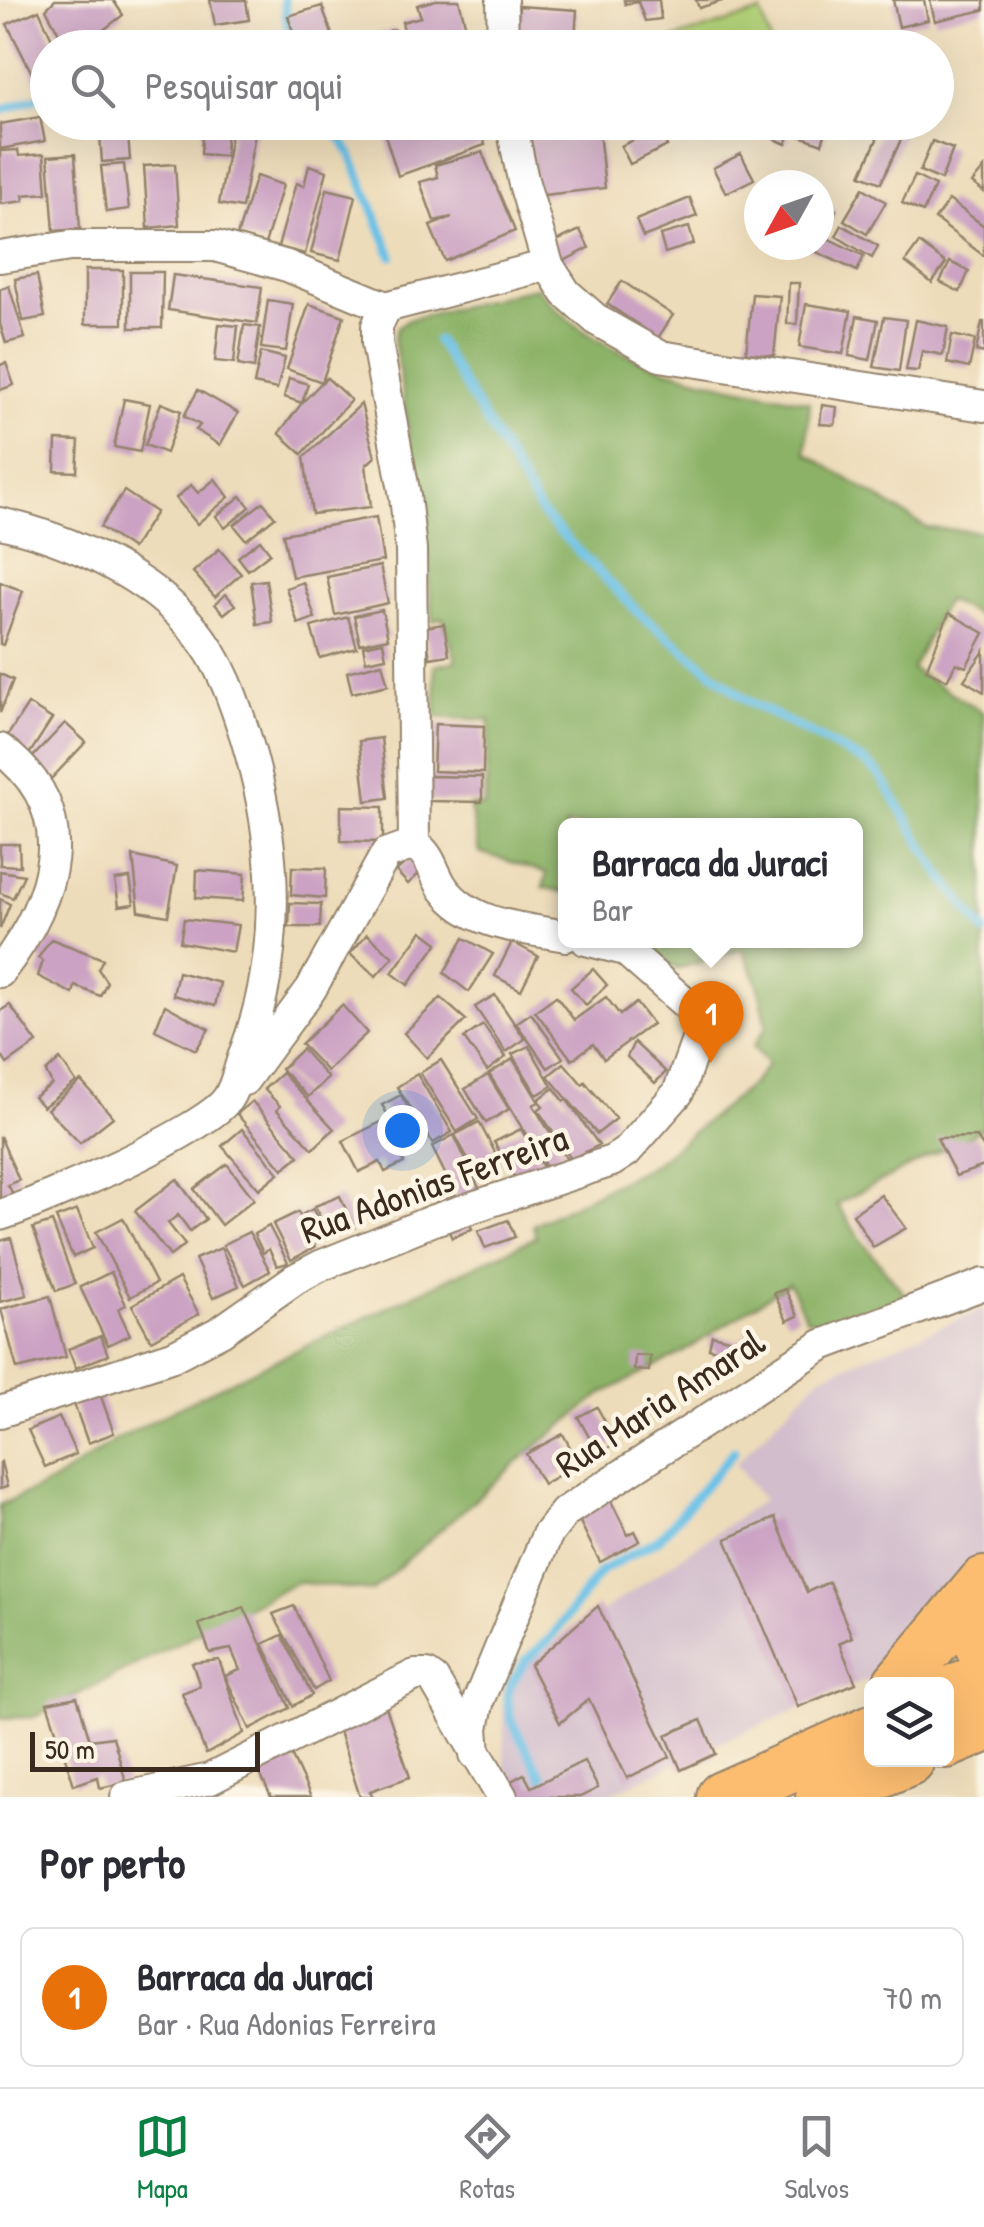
<!DOCTYPE html>
<html lang="pt">
<meta charset="utf-8">
<style>
body{margin:0;font-family:"Patrick Hand",sans-serif;background:#f7f7f7;color:#2b2b33}
.controls{position:absolute;right:30px;bottom:30px;display:grid;overflow:hidden;border-radius:15px;box-shadow:0 10px 40px #0002}
.controls button{width:90px;height:90px;display:grid;place-items:center;padding:0;border:0;border-bottom:2px solid #e1e1e2;background:#fff;color:#2b2b33;font:50px sans-serif}
.compass{position:absolute;left:744px;top:170px;width:90px;height:90px;border-radius:50%;background:#fff;box-shadow:0 10px 40px #0002;rotate:230deg}
.scale{position:absolute;left:30px;bottom:25px;width:230px;box-sizing:border-box;padding-left:10px;border:5px solid #3b2a1e;border-top:0;font-size:28px;line-height:35px;white-space:nowrap;color:#3b2a1e;-webkit-text-stroke:8px #fcf5e5;paint-order:stroke}
.you{position:absolute;left:402px;top:1130px;width:35px;height:35px;margin:-25px;border:8px solid #fff;border-radius:50%;background:#1a73e8;box-shadow:0 0 0 15px #1a73e833}
.badge{display:grid;place-items:center;width:65px;height:65px;border-radius:50%;background:#0b8043;color:#fff;font-size:32px;font-weight:700}
.pin{position:absolute;translate:-50% -82px;filter:drop-shadow(0 2px 5px #0008)}
.pin::after{content:'';position:absolute;top:52px;width:35px;height:30px;background:inherit;clip-path:polygon(0 0,100% 0,50% 100%)}
.popup{position:absolute;left:558px;top:818px;width:305px;height:130px;box-sizing:border-box;display:grid;place-content:center;border-radius:15px;background:#fff;filter:drop-shadow(0 2px 8px #0005);font-size:32px;white-space:nowrap;color:#7c7c81}
.popup b{font-size:38px;color:#2b2b33}
.popup::after{content:'';position:absolute;left:50%;top:100%;margin-left:-20px;border:20px solid transparent;border-top-color:#fff}
.list{margin:0;padding:0;list-style:none}
h2{display:flex;justify-content:space-between;align-items:center;height:130px;margin:0;padding:0 40px;font-size:42px}
h2 small{font-size:32px;font-weight:400;color:#7c7c81}
.list li{display:grid;grid-template-columns:65px 1fr auto;gap:30px;align-items:center;box-sizing:border-box;height:140px;margin:0 20px 20px;padding:0 20px;border:2px solid #e1e1e2;border-radius:15px}
.list b{display:block;font-size:38px;white-space:nowrap}
.list p{margin:0;font-size:32px;white-space:nowrap;color:#7c7c81}
.list em{font-size:32px;font-style:normal;color:#7c7c81}
.icon{flex:none;width:55px;height:55px;fill:none;stroke:currentColor;stroke-width:2;stroke-linecap:round;stroke-linejoin:round}
.map{position:relative;flex:none;width:984px;height:1797px;overflow:hidden}
.search{position:absolute;background:#fff;box-shadow:0 10px 40px #0002;left:30px;right:30px;top:30px;height:110px;display:flex;align-items:center;gap:25px;box-sizing:border-box;padding:0 35px;border-radius:55px;color:#7c7c81;font-size:38px}
.sheet{height:290px;background:#fff}
nav{display:flex;justify-content:space-around;align-items:center;box-sizing:border-box;height:140px;border-top:2px solid #e1e1e2;background:#fff;font-size:28px;color:#7c7c81}
nav a{display:grid;justify-items:center;gap:5px}
nav .on{color:#0b8043}
.map>svg:first-child{display:block}
.industrial{fill:#d1bdcc}
.green{fill:#b1d077;stroke:#767d4a;stroke-width:2.5}
.forest{fill:#8cb268;stroke:#646e43;stroke-width:2.5}
.lines{fill:none;stroke-linecap:round;stroke-linejoin:round}
.stream{stroke:#6ac1e7;stroke-width:9}
.building{fill:#cba2c3}
.street-casing{stroke:#94836c;stroke-width:34}
.primary-casing{stroke:#94836c;stroke-width:54}
.street{stroke:#fff;stroke-width:30}
.primary{stroke:#fcbd6f;stroke-width:50}
.labels{text-anchor:middle;stroke-width:9;stroke-linejoin:round;paint-order:stroke}
.street-label{font-size:38px;fill:#3b2a1e;stroke:#fcf5e5}
</style>
<div class="map">
<svg width="984" height="1797" viewBox="0 0 984 1797">
<rect width="100%" height="100%" fill="#fcf5e5"/>
<filter id="ink" filterUnits="userSpaceOnUse"><feTurbulence type="fractalNoise" baseFrequency=".01" numOctaves="2"/><feDisplacementMap in="SourceGraphic" scale="20" xChannelSelector="R" yChannelSelector="G"/><feConvolveMatrix kernelMatrix="1 2 1 2 8 2 1 2 1" color-interpolation-filters="sRGB"/></filter>
<filter id="wash" filterUnits="userSpaceOnUse"><feTurbulence type="fractalNoise" baseFrequency=".0048" numOctaves="4" result="noise"/><feDisplacementMap in="SourceGraphic" scale="40" xChannelSelector="R" yChannelSelector="G"/><feGaussianBlur stdDeviation="2.25" result="paint"/><feColorMatrix in="noise" values="0 0 0 0 0 0 0 0 0 0 0 0 0 0 0 0 0 1.4 0 .05"/><feComposite in="paint" operator="in"/></filter>
<g filter="url(#wash)">
<rect width="100%" height="100%" fill="#eddcb9"/>
<path class="industrial" d="M984,1309V1559L883,1673L720,1742L604,1797H519L505,1774L502,1681L763,1500L735,1464L821,1376Z"/>
<path class="green" d="M761,12L772,47H648Z"/>
<path class="forest" d="M537,287C599,369 716,381 810,402L806,453L927,528L984,532V618L946,600L912,669L984,713V1128L837,1204L860,1239L907,1297L830,1329L806,1318L789,1283L685,1351L602,1394L523,1457L372,1591L296,1582L34,1717L0,1718V1505L53,1482L116,1440L200,1396L536,1237L533,1225L654,1164L752,1084L768,1064L753,1047L767,1026L758,984L743,949L677,969L631,941L856,940V826H566V893L543,887L547,873L479,852L470,806H485L490,720L437,717L434,666L456,661L443,618L433,621L425,537L394,339L397,328L407,320Z"/>
<g class="lines">
<g class="stream">
<path d="M284,0L291,48"/>
<path d="M0,111L48,94"/>
<path d="M331,122L351,155L392,256"/>
<path d="M437,340L541,513L640,614L748,701L866,763L879,774L940,873L984,932"/>
<path d="M546,1784L511,1721L507,1696L511,1684L526,1660L550,1639L601,1571L660,1538L734,1451"/>
</g>
</g>
<g id="blocks">
<g class="building">
<path d="M55,0H113L123,15L80,48H67L46,9Z"/>
<path d="M210,0H246L249,20L215,25Z"/>
<path d="M436,0H459L467,31L408,47L402,22L421,17L417,5Z"/>
<path d="M624,0H659L661,19L645,21L638,2L625,4Z"/>
<path d="M696,0H722V1L699,8Z"/>
<path d="M893,0H924L928,20L899,27Z"/>
<path d="M930,0H984V10L935,21Z"/>
<path d="M322,6L335,43L320,48H298L288,16Z"/>
<path d="M519,6L577,10L575,40L517,36Z"/>
<path d="M39,10L56,48H48V83L40,89L7,24Z"/>
<path d="M394,29L401,48H347V47Z"/>
<path d="M40,117L45,141L0,149V124Z"/>
<path d="M99,122H127L130,160L102,162Z"/>
<path d="M203,122H227L225,156L201,154Z"/>
<path d="M233,122H257L242,208L219,204Z"/>
<path d="M381,122H480L485,145L398,176Z"/>
<path d="M525,122H598L605,188L535,196Z"/>
<path d="M705,122H745L748,128L711,141Z"/>
<path d="M763,122H795L786,144L759,132Z"/>
<path d="M804,122H829L822,144L800,136Z"/>
<path d="M883,126L903,135L881,183L861,175Z"/>
<path d="M658,128L667,146L630,164L621,146Z"/>
<path d="M932,141L953,149L941,180L920,171Z"/>
<path d="M18,150L19,156L44,154L47,193L23,195L24,201L1,204L0,151Z"/>
<path d="M482,152L515,231L445,261L430,226L452,217L434,221L420,182L438,177L435,165Z"/>
<path d="M75,154L80,229L54,231L48,156Z"/>
<path d="M741,154L754,179L726,193L713,168Z"/>
<path d="M124,164L129,209L106,212L101,166Z"/>
<path d="M175,164L179,225L148,228L144,166Z"/>
<path d="M309,165L327,171L305,254L278,247L296,183L304,186Z"/>
<path d="M984,168V192L972,183Z"/>
<path d="M256,176L283,185L265,244L237,236Z"/>
<path d="M915,176L935,186L923,212L902,203Z"/>
<path d="M863,188L886,202L867,234L844,220Z"/>
<path d="M327,189L356,196L340,260L311,253Z"/>
<path d="M690,198L697,216L643,237L636,220Z"/>
<path d="M949,200L984,226V256L935,219Z"/>
<path d="M819,202L836,210L827,231L819,228Z"/>
<path d="M842,225L878,246L872,258L836,236Z"/>
<path d="M689,227L694,244L665,253L660,235Z"/>
<path d="M580,230L589,248L560,263L550,244Z"/>
<path d="M819,234L864,256L857,271L802,245H819Z"/>
<path d="M919,243L946,263L932,283L905,262Z"/>
<path d="M950,262L969,271L960,292L940,282Z"/>
<rect x="85" y="270" width="38" height="54"/>
<path d="M130,272H163L162,328H130Z"/>
<path d="M37,275L45,317L23,321L15,279Z"/>
<path d="M173,275L262,287L257,323L168,310Z"/>
<path d="M622,281L673,315L658,338L607,304Z"/>
<path d="M789,283H799L797,324H787Z"/>
<path d="M9,286L25,338L6,343L0,324V289Z"/>
<path d="M752,294L780,296L774,356L746,353Z"/>
<path d="M268,300L293,304L286,351L261,348Z"/>
<path d="M309,304L344,316L322,382L327,378L351,400L302,454L279,433L302,403L284,397L289,378L308,384L302,403L322,382L287,369Z"/>
<path d="M806,304L851,311L843,354L799,347Z"/>
<path d="M857,316L878,320L870,360L849,356Z"/>
<path d="M884,317L906,320L899,371L874,367Z"/>
<path d="M916,320L948,327L943,355L922,351L918,371L906,370Z"/>
<path d="M982,322H984V353L976,351Z"/>
<path d="M219,324L238,326L234,363L215,361Z"/>
<path d="M244,325L260,327L254,368L238,365Z"/>
<path d="M952,335L975,340L969,368L947,363Z"/>
<path d="M261,352L285,358L277,389L254,384Z"/>
<path d="M6,363L14,385L0,390V365Z"/>
<path d="M198,390L238,413L220,445L196,430L200,425L184,416Z"/>
<path d="M124,399L150,404L140,452L114,447Z"/>
<path d="M161,403L181,411L166,453L145,445Z"/>
<path d="M361,404L375,457L366,465L371,507L312,514L304,457Z"/>
<path d="M822,405L837,407L835,425L820,424Z"/>
<path d="M56,440L79,441L77,472L55,471Z"/>
<path d="M215,479L229,497L197,524L176,498L191,485L198,493Z"/>
<path d="M124,491L156,512L132,549L100,527Z"/>
<path d="M241,496L250,507L225,528L216,516Z"/>
<path d="M263,502L275,517L246,540L234,525Z"/>
<path d="M376,517L383,561L292,577L283,534Z"/>
<path d="M260,540L270,553L248,570L238,557Z"/>
<path d="M219,549L241,574L215,597L193,572Z"/>
<path d="M380,566L388,603L335,615L327,577Z"/>
<path d="M266,580L272,622L257,624L251,582Z"/>
<path d="M0,582L23,591L3,645L0,644Z"/>
<path d="M303,582L315,618L298,624L286,588Z"/>
<path d="M226,594L235,605L224,614L215,604Z"/>
<path d="M382,610L388,638L360,644L354,616Z"/>
<path d="M949,613L984,633L966,667L956,663L947,680L926,670Z"/>
<path d="M348,617L357,648L320,658L311,627Z"/>
<path d="M444,624L449,655L430,658L425,627Z"/>
<path d="M383,642L386,657L366,661L363,646Z"/>
<path d="M984,651V692L964,680Z"/>
<path d="M382,663L388,685L352,693L347,672Z"/>
<path d="M0,674L13,680L0,713Z"/>
<path d="M28,704L52,719L28,756L4,741Z"/>
<path d="M65,723L86,742L51,779L31,759Z"/>
<path d="M435,724L484,726L483,773L433,771Z"/>
<path d="M381,738L388,798L366,801L359,741Z"/>
<path d="M429,776L482,777V802L429,801Z"/>
<path d="M341,806L383,807V842L341,841Z"/>
<path d="M0,844H19L20,866L0,865Z"/>
<path d="M133,856L177,866L168,916L139,911Z"/>
<path d="M410,859L421,872L408,884L396,871Z"/>
<path d="M292,867L326,868L325,898L291,895Z"/>
<path d="M197,870L245,874L243,901L196,898Z"/>
<path d="M0,871L24,875L13,898L0,893Z"/>
<path d="M130,878L134,904L119,906L115,880Z"/>
<path d="M0,899L10,904L0,929Z"/>
<path d="M290,903L321,904L320,927H289Z"/>
<path d="M184,919L238,925L233,952L180,942Z"/>
<path d="M422,931L438,943L408,985L392,973Z"/>
<path d="M367,934L393,957L376,976L350,954Z"/>
<path d="M464,938L493,954L469,992L444,973Z"/>
<path d="M51,939L103,959L98,969L107,982L100,996L75,986L73,994L38,976L43,961L38,958Z"/>
<path d="M512,942L538,956L521,990L495,976Z"/>
<path d="M593,969L607,985L586,1005L571,988Z"/>
<path d="M178,972L220,983L215,1006L173,995Z"/>
<path d="M495,995L525,1039L506,1052L475,1007Z"/>
<path d="M556,996L574,1020L606,997L620,1015L636,1003L652,1024L604,1059L593,1044L572,1060L535,1011Z"/>
<path d="M441,998L466,1020L427,1058L404,1033Z"/>
<path d="M10,1005L37,1043L7,1064L0,1053V1011Z"/>
<path d="M165,1005L209,1029L196,1050L155,1030Z"/>
<path d="M342,1005L367,1033L327,1071L301,1044Z"/>
<path d="M531,1013L563,1058L548,1068L516,1023Z"/>
<path d="M483,1025L506,1057L487,1071L464,1038Z"/>
<path d="M634,1042L666,1072L655,1083L627,1057Z"/>
<path d="M529,1046L552,1086L537,1095L512,1054Z"/>
<path d="M302,1049L328,1078L308,1097L281,1069Z"/>
<path d="M60,1059L76,1082L43,1107L34,1097L52,1084L46,1072Z"/>
<path d="M513,1059L539,1102L533,1105L568,1161L546,1167L489,1074Z"/>
<path d="M441,1060L478,1119L457,1132L420,1073Z"/>
<path d="M564,1063L582,1084L585,1082L616,1119L597,1134L548,1076Z"/>
<path d="M282,1073L334,1129L313,1149L277,1110L280,1106L264,1089Z"/>
<path d="M417,1074L452,1132L433,1143L397,1087Z"/>
<path d="M488,1075L509,1109L486,1123L465,1089Z"/>
<path d="M81,1081L113,1117L80,1143L47,1109Z"/>
<path d="M554,1088L564,1101L567,1100L599,1145L571,1159L538,1110L543,1106L538,1100Z"/>
<path d="M401,1095L427,1139L408,1150L382,1105Z"/>
<path d="M252,1101L299,1156L283,1169L237,1114Z"/>
<path d="M383,1121L404,1163L385,1172L380,1162L359,1172L343,1141Z"/>
<path d="M479,1122L500,1162L476,1174L455,1135Z"/>
<path d="M242,1129L279,1173L259,1189L222,1146Z"/>
<path d="M521,1129L545,1170L516,1180L494,1142Z"/>
<path d="M454,1135L480,1190L458,1200L432,1147Z"/>
<path d="M0,1136L19,1180L8,1185L13,1194L0,1199Z"/>
<path d="M977,1137L984,1148V1166L956,1176L937,1138Z"/>
<path d="M227,1164L254,1199L221,1225L194,1189Z"/>
<path d="M177,1179L206,1219L190,1231L178,1215L168,1223L185,1245L170,1256L135,1211Z"/>
<path d="M444,1179L453,1199L438,1206L429,1186Z"/>
<path d="M881,1195L906,1228L873,1247L853,1214Z"/>
<path d="M340,1196L354,1228L328,1238L315,1206Z"/>
<path d="M313,1209L326,1239L316,1243L303,1214Z"/>
<path d="M77,1210L93,1248L73,1257L56,1218Z"/>
<path d="M298,1212L315,1247L291,1260L273,1224Z"/>
<path d="M464,1212L472,1229L452,1238L444,1221Z"/>
<path d="M123,1218L156,1283L130,1297L96,1232Z"/>
<path d="M508,1220L515,1237L485,1248L478,1231Z"/>
<path d="M52,1222L75,1284L56,1291L33,1228Z"/>
<path d="M269,1226L288,1263L277,1266L269,1249L263,1253L254,1234Z"/>
<path d="M249,1232L270,1271L245,1285L223,1245Z"/>
<path d="M11,1238L27,1295L0,1302V1241Z"/>
<path d="M221,1248L239,1286L213,1298L195,1259Z"/>
<path d="M111,1272L126,1305L118,1309L130,1335L108,1345L80,1287Z"/>
<path d="M179,1278L199,1314L151,1340L132,1305Z"/>
<path d="M785,1289L798,1316L787,1321L774,1293Z"/>
<path d="M50,1296L66,1357L17,1369L1,1309Z"/>
<path d="M754,1329L763,1341L752,1355L740,1340Z"/>
<path d="M712,1335L740,1342L734,1365L714,1360L716,1350L709,1348Z"/>
<path d="M101,1336L108,1355L76,1368L68,1349Z"/>
<path d="M635,1355L650,1356L649,1371L634,1370Z"/>
<path d="M99,1391L114,1433L88,1443L73,1401Z"/>
<path d="M597,1407L617,1443L598,1453L578,1417Z"/>
<path d="M59,1417L76,1454L45,1467L28,1430Z"/>
<path d="M563,1434L579,1464L543,1484L526,1454Z"/>
<path d="M1,1462L7,1487L0,1489V1463Z"/>
<path d="M608,1495L628,1535L635,1531L640,1541L600,1562L575,1512Z"/>
<path d="M775,1518L807,1592L829,1582L852,1637L839,1643L856,1683L798,1707L726,1539Z"/>
<path d="M294,1606L329,1681L314,1690L273,1614Z"/>
<path d="M598,1606L670,1757L627,1778L589,1699L560,1723L530,1665Z"/>
<path d="M244,1607L290,1708L250,1729L225,1676L240,1670L231,1649L210,1653L199,1624Z"/>
<path d="M282,1635L312,1695L293,1706L263,1644Z"/>
<path d="M219,1660L244,1733L206,1754L182,1693L200,1686L192,1663Z"/>
<path d="M77,1697L90,1740L113,1737L126,1782L100,1788L98,1777L74,1785L47,1703Z"/>
<path d="M385,1704L410,1777L370,1791L373,1797H360L335,1719Z"/>
<path d="M701,1720L716,1754L681,1770L666,1735Z"/>
<path d="M287,1746L311,1797H271L254,1761Z"/>
<path d="M584,1761L598,1788L580,1797H512L506,1784L524,1774L531,1787Z"/>
</g>
</g>
</g>
<g filter="url(#ink)">
<use href="#blocks" fill-opacity="0" stroke="#94836c" stroke-width="2.5"/>
<g class="lines">
<defs>
<g id="street">
<path d="M502,0L503,48"/>
<path d="M511,122L523,180L548,265L566,293L598,321L660,356L984,406"/>
<path d="M0,257L70,246H215L287,266L386,307L548,265"/>
<path d="M386,307L377,326V343L405,496L411,550L414,844C432,855 432,872 444,889C472,926 523,928 566,936"/>
<path d="M0,523C70,539 150,575 196,632C221,662 233,698 245,735C278,841 284,949 244,1055C239,1068 236,1086 228,1098C208,1130 42,1202 0,1215"/>
<path d="M0,749C85,812 55,900 0,972"/>
<path d="M244,1080L311,989L386,854L414,844"/>
<path d="M0,1412L173,1356L221,1331L295,1279L320,1266L434,1220L612,1161L626,1152L678,1093L700,1032L696,1013L625,950L586,940"/>
<path d="M475,1754L473,1728L479,1699L547,1535L565,1512L822,1345L984,1284"/>
<path d="M126,1797L210,1779L415,1675H427L434,1680L502,1797"/>
</g>
<g id="primary">
<path d="M976,1595L972,1629L984,1653"/>
<path d="M898,1684L984,1582"/>
<path d="M946,1694L984,1676"/>
<path d="M946,1743L984,1727"/>
<path d="M722,1797L872,1730"/>
<path d="M821,1797L909,1760"/>
</g>
</defs>
<use href="#street" class="street-casing"/>
<use href="#primary" class="primary-casing"/>
<use href="#street" class="street"/>
<use href="#primary" class="primary"/>
</g>
</g>
<g class="labels">
<g class="street-label">
<text transform="translate(434 1184) rotate(-20)" y="13">Rua Adonias Ferreira</text>
<text transform="translate(660 1403) rotate(-33)" y="13">Rua Maria Amaral</text>
</g>
</g>
</svg>
<div class="controls">
<button><svg class="icon" aria-label="layers" viewBox="0 0 24 24"><path d="M12 4l9 5-9 5-9-5zM3 14l9 5 9-5"/></svg></button>
</div>
<svg class="compass" viewBox="-18 -18 36 36"><path d="M0-13l5 13h-10z" fill="#e53935"/><path d="M0 13l5-13h-10z" fill="#7c7c81"/></svg>
<div class="scale">50 m</div>
<div class="you"></div>
<div class="pin badge" style="left:711px;top:1063px;background:#e8710a">1</div>
<div class="popup"><b>Barraca da Juraci</b>Bar</div>
<div class="search"><svg class="icon" aria-label="search" viewBox="0 0 24 24"><circle cx="10" cy="10" r="6"/><path d="M15 15l6 6"/></svg>Pesquisar aqui</div>
</div>
<section class="sheet">
<h2>Por perto<small></small></h2>
<ul class="list">
<li><span class="badge" style="background:#e8710a">1</span><div><b>Barraca da Juraci</b><p>Bar · Rua Adonias Ferreira</p></div><em>70 m</em></li>
</ul>
</section>
<nav>
<a class="on"><svg class="icon" aria-label="map" viewBox="0 0 24 24"><path d="M3 6l6-2 6 2 6-2v14l-6 2-6-2-6 2zM9 4v14M15 6v14"/></svg>Mapa</a>
<a><svg class="icon" aria-label="directions" viewBox="0 0 24 24"><path d="M12 3l9 9-9 9-9-9zM9 14v-3h6M13 9l2 2-2 2"/></svg>Rotas</a>
<a><svg class="icon" aria-label="saved" viewBox="0 0 24 24"><path d="M7 4h10v16l-5-4-5 4z"/></svg>Salvos</a>
</nav>
